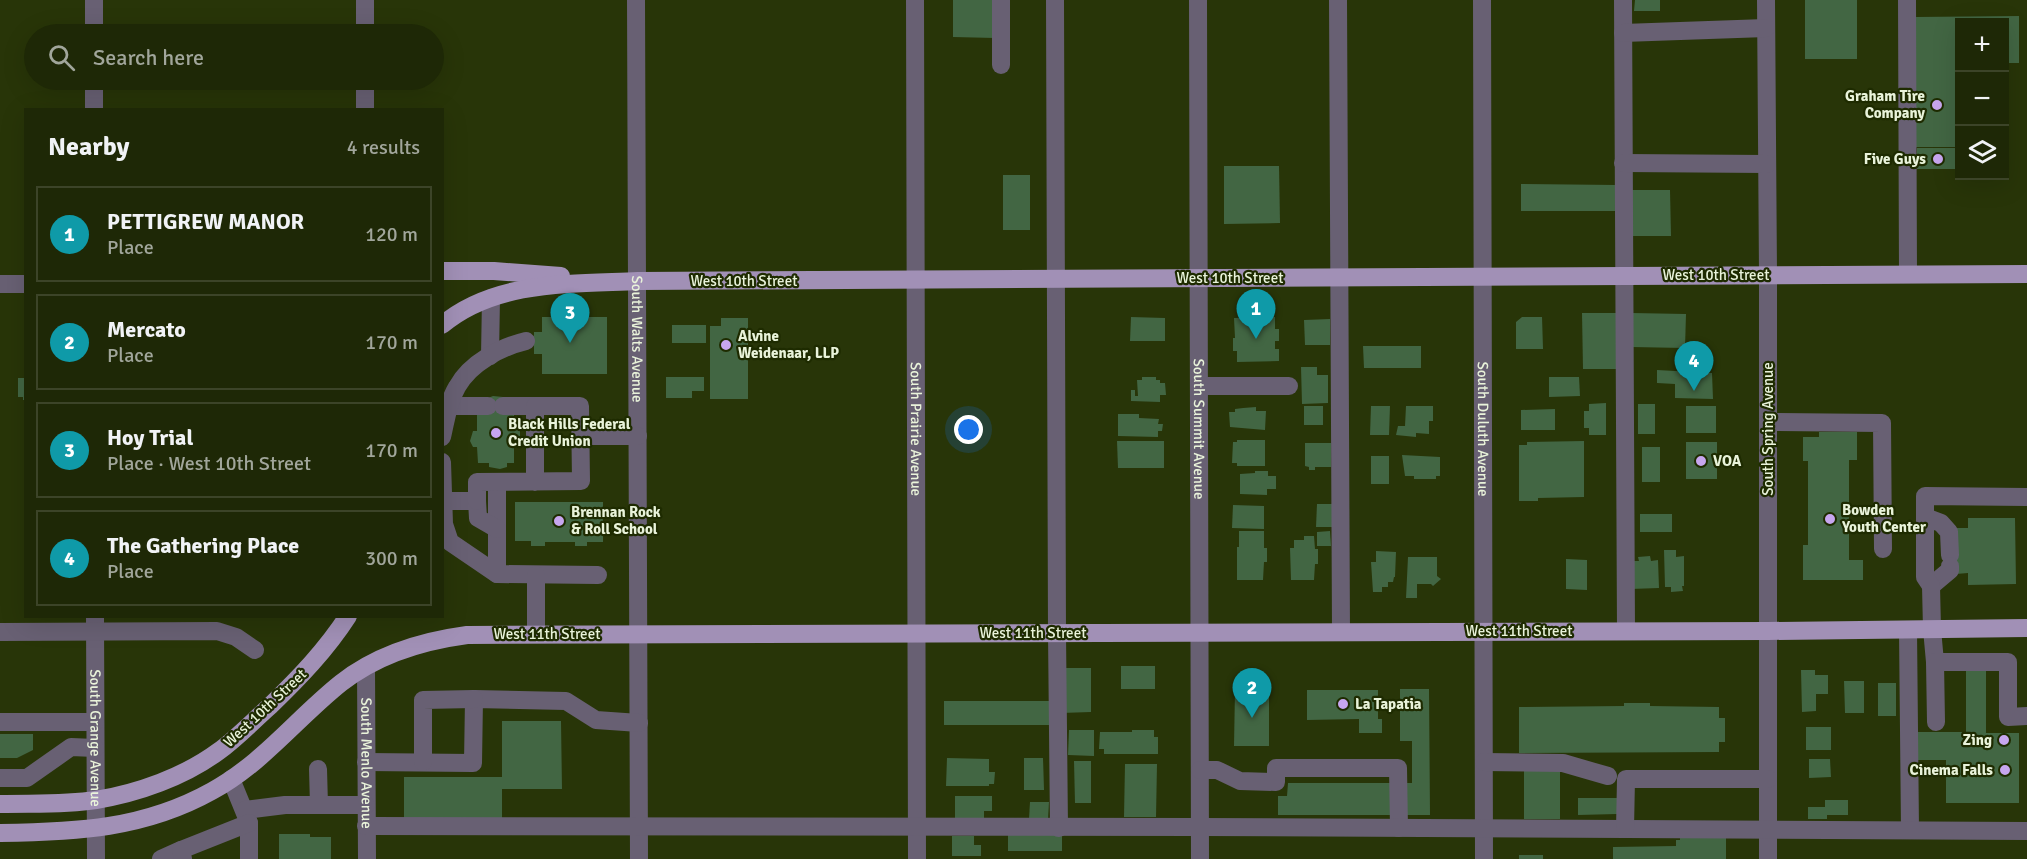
<!DOCTYPE html>
<meta charset="utf-8">
<style>
body{margin:0;font-family:Signika,sans-serif;background:#2b3414;color:#f1f3f6}
.controls{position:absolute;right:18px;top:18px;display:grid;overflow:hidden;border-radius:0px;box-shadow:0 6px 24px #0002}
.controls button{width:54px;height:54px;display:grid;place-items:center;padding:0;border:0;border-bottom:2px solid #3c4428;background:#1e2806;color:#f1f3f6;font:30px sans-serif}
.you{position:absolute;left:969px;top:430px;width:21px;height:21px;margin:-15px;border:4px solid #fff;border-radius:50%;background:#1a73e8;box-shadow:0 0 0 9px #1a73e833}
.badge{display:grid;place-items:center;width:39px;height:39px;border-radius:50%;background:#b45309;color:#fff;font-size:20px;font-weight:700}
.pin{position:absolute;translate:-50% -50px;filter:drop-shadow(0 2px 3px #0008)}
.pin::after{content:'';position:absolute;top:32px;width:21px;height:18px;background:inherit;clip-path:polygon(0 0,100% 0,50% 100%)}
.list{margin:0;padding:0;list-style:none}
h2{display:flex;justify-content:space-between;align-items:center;height:78px;margin:0;padding:0 24px;font-size:26px}
h2 small{font-size:20px;font-weight:400;color:#a1a69b}
.list li{display:grid;grid-template-columns:39px 1fr auto;gap:18px;align-items:center;box-sizing:border-box;height:96px;margin:0 12px 12px;padding:0 12px;border:2px solid #3c4428;border-radius:0px}
.list b{display:block;font-size:22px;white-space:nowrap}
.list p{margin:0;font-size:20px;white-space:nowrap;color:#a1a69b}
.list em{font-size:20px;font-style:normal;color:#a1a69b}
.icon{flex:none;width:33px;height:33px;fill:none;stroke:currentColor;stroke-width:2;stroke-linecap:round;stroke-linejoin:round}
.map{position:relative;flex:none;width:2027px;height:859px;overflow:hidden}
.search{position:absolute;background:#1e2806;box-shadow:0 6px 24px #0002;left:24px;top:24px;width:420px;height:66px;display:flex;align-items:center;gap:15px;box-sizing:border-box;padding:0 21px;border-radius:33px;color:#a1a69b;font-size:22px}
.panel{position:absolute;background:#1e2806;box-shadow:0 6px 24px #0002;left:24px;top:108px;width:420px;height:510px;border-radius:0px}
.map>svg:first-child{display:block}
.building{fill:#426643}
.lines{fill:none;stroke-linecap:round;stroke-linejoin:round}
.minor{stroke:#686073;stroke-width:18}
.major{stroke:#a190b6;stroke-width:18}
.poi-dot{fill:#c7a6ef;stroke:#1e2b00;stroke-width:2}
.labels{text-anchor:middle;stroke-width:4.5;stroke-linejoin:round;paint-order:stroke}
.poi-label{font-size:15px;font-weight:bold;fill:#e9f3da;stroke:#1e2b00;text-anchor:start}
.street-label{font-size:15px;fill:#e9f3da;stroke:#1e2b00}
</style>
<div class="map">
<svg width="2027" height="859" viewBox="0 0 2027 859">
<rect width="100%" height="100%" fill="#283508"/>
<g class="building">
<path d="M953,0H995V38L953,37Z"/>
<path d="M1635,0H1660V11H1634Z"/>
<rect x="1805" y="0" width="52" height="59"/>
<path d="M2019,16V63H2004V22H1960V147H1916L1915,17Z"/>
<rect x="1917" y="148" width="43" height="21"/>
<path d="M1224,166H1279L1280,223L1224,224Z"/>
<rect x="1003" y="175" width="27" height="55"/>
<path d="M1521,184L1617,185V211H1521Z"/>
<path d="M1631,190H1670L1671,236H1631Z"/>
<path d="M1582,313H1617L1618,369H1583Z"/>
<path d="M1632,313L1686,314L1685,348L1631,347Z"/>
<path d="M542,317H607V374H542V354H534V332H542Z"/>
<path d="M1131,317L1165,318V341H1130Z"/>
<path d="M1275,317V329H1279V341H1275V349H1279V361L1237,362V351H1233V338H1235L1234,318Z"/>
<path d="M1522,317H1542L1543,349H1516V322Z"/>
<path d="M721,318H748V399H710V326H721Z"/>
<path d="M1330,319V345H1305L1304,320Z"/>
<rect x="672" y="325" width="34" height="18"/>
<path d="M1363,346H1421V368H1364Z"/>
<path d="M1301,367H1317V375H1328V403L1302,404Z"/>
<path d="M1657,370L1712,373L1713,399L1675,398V384L1657,383Z"/>
<path d="M666,377H704V391H692V398H666Z"/>
<path d="M1142,377H1156V380H1160V383H1165L1166,395H1160V402L1131,401V390H1135V396H1138L1137,380H1142Z"/>
<path d="M1549,377H1579L1580,396L1549,397Z"/>
<path d="M18,378H26V400H23V397H18Z"/>
<path d="M493,396L503,397L504,414H514V430H520V445H514V463H507V467L500,469L489,467V463H478L477,447H473L470,441L473,431H477V414L488,398Z"/>
<path d="M1606,403V435H1589V428H1584V411H1589V404Z"/>
<rect x="1638" y="404" width="17" height="30"/>
<rect x="1304" y="406" width="19" height="19"/>
<path d="M1371,406H1390L1389,435H1370Z"/>
<path d="M1406,406H1433V421H1429V434L1416,433V437L1396,435L1398,426H1405Z"/>
<rect x="1686" y="406" width="30" height="27"/>
<path d="M1256,407V411H1266L1265,430L1230,427L1229,412H1235V409L1243,408Z"/>
<path d="M1555,409V430H1521V410Z"/>
<path d="M1118,414H1139V418L1159,419L1158,424H1163L1162,431H1158V437L1118,436Z"/>
<path d="M1819,432H1857V460H1849V560H1863V580H1803V545H1808V461H1803V437H1819Z"/>
<path d="M1237,440H1265V466H1237V463H1232L1233,442H1237Z"/>
<path d="M1117,441H1164V468H1118Z"/>
<path d="M1584,441V497L1538,498V501H1519V445H1527V442Z"/>
<rect x="1686" y="442" width="31" height="37"/>
<path d="M1305,443H1331V467H1315V470H1309V467L1305,466Z"/>
<rect x="1642" y="447" width="18" height="35"/>
<path d="M1402,455L1440,457V476H1436V479H1414V476H1405Z"/>
<rect x="1371" y="456" width="18" height="28"/>
<path d="M1255,471H1268V476H1276V489H1267V495L1240,494V474L1255,473Z"/>
<path d="M515,502H603V542H587V546H575V542H545V546H531V541H515Z"/>
<path d="M1317,504H1332V527H1316Z"/>
<path d="M1233,505L1264,506V529L1232,528Z"/>
<rect x="1640" y="514" width="32" height="18"/>
<path d="M1968,518H2015L2016,584L1968,585V573L1956,574L1955,528H1968Z"/>
<path d="M1239,531H1264V548H1267V562H1264L1263,580H1237V547H1239Z"/>
<path d="M1330,531L1331,546H1317V532Z"/>
<path d="M1304,536H1314L1315,549H1318V564H1315L1314,580H1291L1290,548H1294V540H1304Z"/>
<path d="M1664,550H1676V557L1684,556V586H1682L1683,591L1671,592V587H1665Z"/>
<path d="M1376,551L1396,552L1395,577H1394L1393,582H1388V587H1382V592H1373L1371,562H1376Z"/>
<path d="M1650,556L1651,561L1658,560L1659,588L1631,589V561H1639L1638,557Z"/>
<path d="M1408,557H1437V576L1441,579L1433,586L1431,584H1417V598H1406Z"/>
<path d="M1566,559L1587,560V590L1566,589Z"/>
<rect x="1121" y="666" width="34" height="23"/>
<path d="M1966,667H1986V733H2019V803H1946V760H1915V732H1966Z"/>
<path d="M1061,668H1091V712L1061,713Z"/>
<path d="M1801,670H1815V675H1828V694H1816V711L1802,712Z"/>
<path d="M1844,681H1864V713H1845Z"/>
<rect x="1878" y="683" width="18" height="33"/>
<path d="M1400,689H1429L1430,815H1405V783H1412V741H1400Z"/>
<path d="M1235,690H1269V746H1234Z"/>
<path d="M1307,690H1378V719H1382V733H1359V719L1307,720Z"/>
<rect x="944" y="701" width="105" height="24"/>
<path d="M1624,703H1650V706L1719,707V718H1725V742H1719V752L1519,753V707L1624,706Z"/>
<path d="M502,721H561L562,789H502V820H404V777H502Z"/>
<rect x="1806" y="727" width="25" height="23"/>
<path d="M1069,730H1094V756L1068,755Z"/>
<path d="M1132,730H1154V737H1158V754H1104V749H1099L1100,732H1132Z"/>
<path d="M0,734H33V750L17,758H0Z"/>
<path d="M947,758L989,759V772H995L994,784H989V786H946Z"/>
<path d="M1024,758H1043L1044,790H1024Z"/>
<path d="M1809,759H1830L1831,777L1809,778Z"/>
<path d="M1074,761H1091V803H1075Z"/>
<path d="M1125,764H1157L1156,817H1124Z"/>
<path d="M1524,767L1560,768V819H1524Z"/>
<path d="M1288,783H1394V815H1278V796H1287Z"/>
<path d="M955,796H992V811H984V820H955Z"/>
<path d="M1578,798H1617V814L1578,815Z"/>
<path d="M1825,800H1848V815H1827V819H1808V807H1825Z"/>
<path d="M1030,802H1049L1048,820L1029,819Z"/>
<path d="M279,834H310V837H331V859H279Z"/>
<rect x="1008" y="835" width="54" height="16"/>
<path d="M952,836H974V845H981V856H952Z"/>
<path d="M1680,838H1726V859H1613V847L1676,846V840H1680Z"/>
<rect x="1519" y="855" width="24" height="4"/>
</g>
<g class="lines">
<g class="minor">
<path d="M94,0V34"/>
<path d="M365,0V34"/>
<path id="s1" d="M636,0L639,859"/>
<path id="s2" d="M915,0L917,859"/>
<path d="M1001,0V65"/>
<path d="M1055,0L1057,633L1059,828"/>
<path id="s3" d="M1198,0L1200,859"/>
<path d="M1338,0L1341,632"/>
<path id="s4" d="M1482,0L1484,859"/>
<path d="M1623,0L1626,631"/>
<path d="M1766,0L1768,274V859"/>
<path d="M1907,0L1908,274"/>
<path d="M1623,33L1766,28"/>
<path d="M94,80V110"/>
<path d="M365,80V110"/>
<path d="M1623,163L1767,164"/>
<path d="M0,284H26"/>
<path d="M490,356L491,298"/>
<path d="M1200,386H1289"/>
<path d="M449,406H488"/>
<path d="M503,406H535"/>
<path d="M1768,422L1882,423L1883,549"/>
<path d="M581,436H638"/>
<path d="M442,437C446,420 448,402 457,387C470,363 501,347 526,341"/>
<path d="M442,462L444,524L450,542L497,574"/>
<path d="M497,482V574L598,575"/>
<path d="M442,501H477L478,518L497,529"/>
<path d="M477,501V482L581,481L580,406H535V482"/>
<path d="M1925,517L1941,523L1949,532L1950,555"/>
<path d="M536,575V634"/>
<path d="M1931,586L1950,570V566"/>
<path id="s5" d="M95,616L96,859"/>
<path d="M1908,630L1910,830"/>
<path d="M0,632L217,631L236,637L255,650"/>
<path d="M1935,662L1932,629L1931,586L1925,577V496L2027,497"/>
<path id="s6" d="M366,667L367,859"/>
<path d="M0,722H95"/>
<path d="M1936,722L1935,662H2008V717L2027,716"/>
<path d="M366,762L473,763L474,699L566,701L596,720L639,723"/>
<path d="M423,762V700L474,699"/>
<path d="M1484,762L1563,763L1608,776"/>
<path d="M318,769L319,805"/>
<path d="M1200,770H1217L1240,781L1276,782V768H1398L1399,828"/>
<path d="M0,778H27L71,747L95,748"/>
<path d="M231,779L249,823V859"/>
<path d="M245,810L285,805H366"/>
<path d="M366,826L1200,827L2027,831"/>
<path d="M1625,829L1626,779H1768"/>
<path d="M161,859L181,850"/>
<path d="M183,859L181,850L249,823"/>
</g>
<g class="major">
<path d="M442,271H494L561,276"/>
<path d="M442,325C495,280 573,284 638,281L2027,274"/>
<path d="M0,804C32,803 64,805 96,800C138,793 184,777 219,751C237,738 253,721 270,706C299,678 326,650 348,616"/>
<path d="M0,833C76,832 144,829 212,791C262,764 297,718 341,683C378,654 422,641 467,635L1768,631L2027,628"/>
</g>
</g>
<g class="poi-dot">
<circle cx="1937" cy="105" r="6"/>
<circle cx="1938" cy="159" r="6"/>
<circle cx="726" cy="345" r="6"/>
<circle cx="496" cy="433" r="6"/>
<circle cx="1701" cy="461" r="6"/>
<circle cx="1830" cy="519" r="6"/>
<circle cx="559" cy="521" r="6"/>
<circle cx="1343" cy="704" r="6"/>
<circle cx="2004" cy="740" r="6"/>
<circle cx="2005" cy="770" r="6"/>
</g>
<g class="labels">
<g class="poi-label">
<text x="1925" y="101" text-anchor="end">Graham Tire<tspan x="1925" dy="17">Company</tspan></text>
<text x="1926" y="164" text-anchor="end">Five Guys</text>
<text x="738" y="341">Alvine<tspan x="738" dy="17">Weidenaar, LLP</tspan></text>
<text x="508" y="429">Black Hills Federal<tspan x="508" dy="17">Credit Union</tspan></text>
<text x="1713" y="466">VOA</text>
<text x="1842" y="515">Bowden<tspan x="1842" dy="17">Youth Center</tspan></text>
<text x="571" y="517">Brennan Rock<tspan x="571" dy="17">&amp; Roll School</tspan></text>
<text x="1355" y="709">La Tapatia</text>
<text x="1992" y="745" text-anchor="end">Zing</text>
<text x="1993" y="775" text-anchor="end">Cinema Falls</text>
</g>
<g class="street-label">
<text x="1716" y="280">West 10th Street</text>
<text x="1230" y="283">West 10th Street</text>
<text x="744" y="286">West 10th Street</text>
<text dy="5" stroke="none"><textPath href="#s1" startOffset="339">South Walts Avenue</textPath></text>
<text dy="5" stroke="none"><textPath href="#s3" startOffset="429">South Summit Avenue</textPath></text>
<text dy="5" stroke="none"><textPath href="#s4" startOffset="429">South Duluth Avenue</textPath></text>
<text transform="translate(1768 429) rotate(-90)" y="5">South Spring Avenue</text>
<text dy="5" stroke="none"><textPath href="#s2" startOffset="429">South Prairie Avenue</textPath></text>
<text x="1519" y="636">West 11th Street</text>
<text x="1033" y="638">West 11th Street</text>
<text x="547" y="639">West 11th Street</text>
<text transform="translate(265 708) rotate(-43)" y="5">West 10th Street</text>
<text dy="5" stroke="none"><textPath href="#s5" startOffset="122">South Grange Avenue</textPath></text>
<text dy="5" stroke="none"><textPath href="#s6" startOffset="96">South Menlo Avenue</textPath></text>
</g>
</g>
</svg>
<div class="controls">
<button>+</button>
<button>−</button>
<button><svg class="icon" aria-label="layers" viewBox="0 0 24 24"><path d="M12 4l9 5-9 5-9-5zM3 14l9 5 9-5"/></svg></button>
</div>
<div class="you"></div>
<div class="pin badge" style="left:1256px;top:339px;background:#0f9aa8">1</div>
<div class="pin badge" style="left:1252px;top:718px;background:#0f9aa8">2</div>
<div class="pin badge" style="left:570px;top:343px;background:#0f9aa8">3</div>
<div class="pin badge" style="left:1694px;top:391px;background:#0f9aa8">4</div>
<div class="search"><svg class="icon" aria-label="search" viewBox="0 0 24 24"><circle cx="10" cy="10" r="6"/><path d="M15 15l6 6"/></svg>Search here</div>
<section class="panel">
<h2>Nearby<small>4 results</small></h2>
<ul class="list">
<li><span class="badge" style="background:#0f9aa8">1</span><div><b>PETTIGREW MANOR</b><p>Place</p></div><em>120 m</em></li>
<li><span class="badge" style="background:#0f9aa8">2</span><div><b>Mercato</b><p>Place</p></div><em>170 m</em></li>
<li><span class="badge" style="background:#0f9aa8">3</span><div><b>Hoy Trial</b><p>Place · West 10th Street</p></div><em>170 m</em></li>
<li><span class="badge" style="background:#0f9aa8">4</span><div><b>The Gathering Place</b><p>Place</p></div><em>300 m</em></li>
</ul>
</section>
</div>
